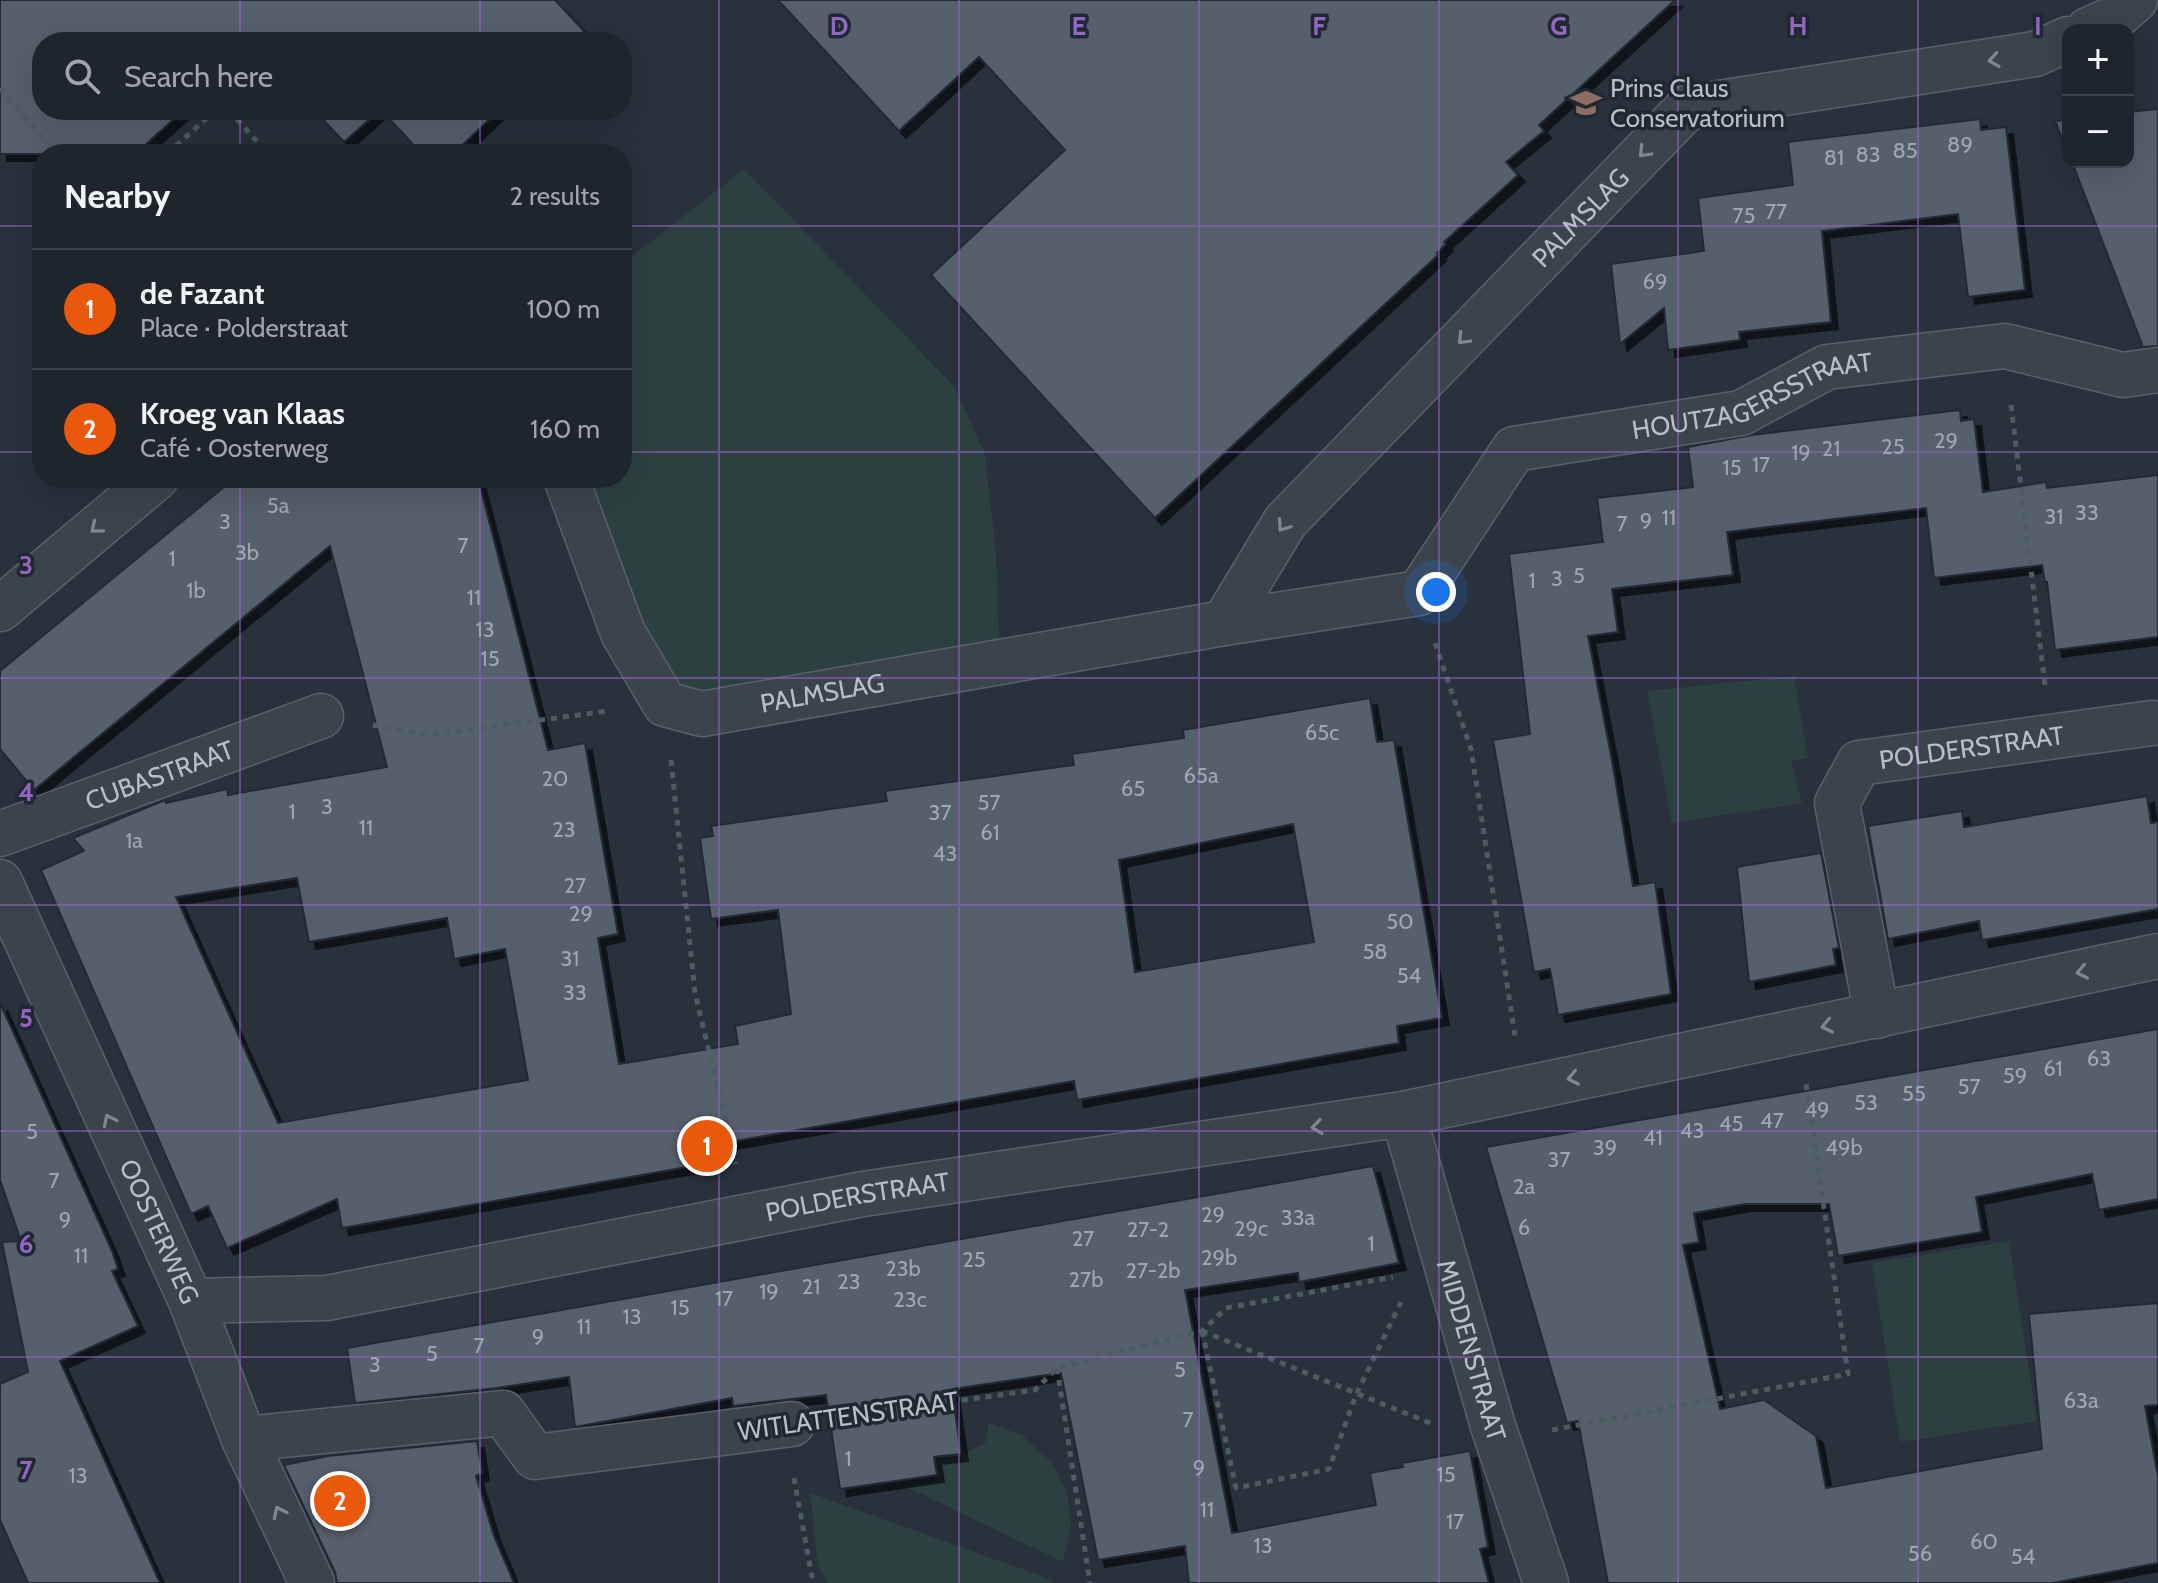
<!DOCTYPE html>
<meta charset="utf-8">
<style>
body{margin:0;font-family:Cabin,sans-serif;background:#262d35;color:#f1f3f6}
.controls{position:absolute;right:24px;top:24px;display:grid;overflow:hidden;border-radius:16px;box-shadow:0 8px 32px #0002}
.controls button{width:72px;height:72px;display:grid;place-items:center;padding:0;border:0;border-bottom:2px solid #3c4249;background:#1e252d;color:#f1f3f6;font:40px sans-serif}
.you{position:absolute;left:1436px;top:592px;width:28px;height:28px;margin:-20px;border:6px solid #fff;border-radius:50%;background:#1a73e8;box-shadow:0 0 0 12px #1a73e833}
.badge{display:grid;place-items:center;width:52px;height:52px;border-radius:50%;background:#ea580c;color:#fff;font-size:26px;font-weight:700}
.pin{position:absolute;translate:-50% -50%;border:4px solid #fff;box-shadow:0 2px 8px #0006}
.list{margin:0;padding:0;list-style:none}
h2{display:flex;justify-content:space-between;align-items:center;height:104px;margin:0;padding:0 32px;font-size:34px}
h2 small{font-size:26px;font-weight:400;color:#a1a5aa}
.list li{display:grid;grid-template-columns:52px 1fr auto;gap:24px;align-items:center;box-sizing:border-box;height:120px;padding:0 32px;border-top:2px solid #3c4249}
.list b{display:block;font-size:30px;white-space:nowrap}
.list p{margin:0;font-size:26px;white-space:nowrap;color:#a1a5aa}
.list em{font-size:26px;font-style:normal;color:#a1a5aa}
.icon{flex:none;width:44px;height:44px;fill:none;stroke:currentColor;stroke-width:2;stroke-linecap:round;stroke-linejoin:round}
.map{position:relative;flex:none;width:2158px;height:1583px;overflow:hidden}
.search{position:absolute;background:#1e252d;box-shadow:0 8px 32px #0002;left:32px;top:32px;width:600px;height:88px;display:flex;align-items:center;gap:20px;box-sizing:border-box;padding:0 28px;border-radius:32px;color:#a1a5aa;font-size:30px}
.panel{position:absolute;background:#1e252d;box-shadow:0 8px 32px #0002;left:32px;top:144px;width:600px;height:344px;border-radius:32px}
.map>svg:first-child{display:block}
.green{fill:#2d4040}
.building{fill:#565f6c;stroke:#232a34;stroke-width:2;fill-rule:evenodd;filter:url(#shadow)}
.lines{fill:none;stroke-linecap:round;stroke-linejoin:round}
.street-casing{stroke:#5a616b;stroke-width:47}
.path{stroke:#4c5d5f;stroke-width:5;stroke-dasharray:6 6;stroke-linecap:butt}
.street{stroke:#3c434d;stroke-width:44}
.oneway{stroke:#808791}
.grid{fill:none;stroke:#9366c3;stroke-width:2;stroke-opacity:0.55}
.labels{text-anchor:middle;stroke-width:7;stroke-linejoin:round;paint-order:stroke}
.number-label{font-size:22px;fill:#a0a6b1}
.poi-label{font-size:26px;fill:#b8bec8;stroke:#212832;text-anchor:start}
.street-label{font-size:26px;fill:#b8bec8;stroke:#212832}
.grid-label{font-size:26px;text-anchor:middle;font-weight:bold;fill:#9366c3;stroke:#212832;stroke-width:7;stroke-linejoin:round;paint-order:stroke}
</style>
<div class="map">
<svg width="2158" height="1583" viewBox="0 0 2158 1583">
<defs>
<filter id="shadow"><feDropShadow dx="7" dy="7" stdDeviation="0" flood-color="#0009"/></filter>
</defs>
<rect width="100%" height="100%" fill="#28313c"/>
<g class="green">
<path d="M744,169L954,386L985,454L996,553L1000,661L659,722L587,478H622V264Z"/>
<path d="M1794,676L1808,758L1791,761L1802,803L1672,823L1647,691Z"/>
<path d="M2009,1241L2037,1421L1900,1442L1872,1263Z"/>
<path d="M989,1422L1023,1436L1053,1464L1067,1492L1071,1524L1063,1562L905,1486L938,1481L935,1459L962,1455L985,1443Z"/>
<path d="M810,1493L1053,1580L1051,1583H828L818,1567Z"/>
</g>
<g class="building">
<path d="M0,0H555L584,31L572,42H42V110H184L135,154H0Z"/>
<path d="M778,0H1675L1539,125L1544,131L1506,162L1518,175L1444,242L1446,244L1437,253L1439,254L1155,518L931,275L1065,150L979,57L899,131Z"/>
<path d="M2158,109V346L2143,347L2072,162H2128V112Z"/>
<path d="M314,110H380L344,142Z"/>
<path d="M381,110H499L453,154H422Z"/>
<path d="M1980,119L1981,130L2006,127L2025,290L1968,297L1958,214L1822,231L1831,322L1739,332L1740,340L1668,350L1664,308L1620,344L1611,264L1704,251L1698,198L1793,185L1788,142Z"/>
<path d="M2068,120V153L2055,121Z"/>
<path d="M1960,410L1961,421L1974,419L1983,492L2046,482L2047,488L2158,475V637L2055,650L2047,582H2045L2042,565L1934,578L1926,508L1727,532L1733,575L1612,589L1618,632L1588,636L1613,766L1633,886L1655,882L1671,994L1558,1015L1550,969L1534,972L1493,740L1530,734L1509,554L1603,542L1597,498L1693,487L1688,447L1752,435Z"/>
<path d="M235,478H478L548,750L585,743L618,934L598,938L619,1064L738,1044L735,1026L791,1014L778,910L711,919L700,838L713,836L711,826L887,801L885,791L1074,765L1072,754L1184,738L1183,730L1370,698L1377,742L1394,740L1442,1018L1397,1026L1399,1043L1077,1100L1074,1081L707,1146L710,1163L342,1228L337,1199L227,1248L208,1206L191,1214L41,870L84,851L73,838L165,800L166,803L227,789L228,795L387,767L330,546L34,790L0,749V671ZM1293,824L1314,942L1135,972L1119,860ZM297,878L309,942L447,918L454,959L505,949L528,1080L278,1123L176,897Z"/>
<path d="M2147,796L2151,823L2158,822V909L1982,940L1979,921L1888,939L1868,826L1962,811L1964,827Z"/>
<path d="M1821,853L1839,948L1833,949L1836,965L1749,982L1737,867Z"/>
<path d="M0,1003L112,1251L118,1269L112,1271L138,1326L60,1361L160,1583H28L0,1520V1384L28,1372L2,1242L21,1241L0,1180Z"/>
<path d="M2158,1029V1199L2099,1210L2092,1174L1976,1197L1982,1232L1838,1256L1829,1204H1745L1694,1213L1699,1242L1683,1245L1720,1409L1764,1400L1816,1436L1826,1488L2042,1449L2029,1314L2158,1303V1405L2145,1406L2158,1477V1563L2053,1583H1608L1578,1421L1567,1423L1486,1147Z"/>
<path d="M1373,1166L1399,1263L1299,1282L1298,1273L1185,1290L1232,1533L1376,1505L1370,1473L1403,1467L1402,1463L1470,1451L1488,1547L1480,1549L1489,1583H1189L1185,1546L1098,1560L1061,1373L952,1389L961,1454L934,1457L937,1475L840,1489L826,1395L733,1406L732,1398L575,1427L569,1377L497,1388L355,1403L347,1348Z"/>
<path d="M477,1441L482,1473L476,1476L494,1536L514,1583H337L335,1572L284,1465L328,1456Z"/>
</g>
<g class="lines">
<defs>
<g id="street">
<path d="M2088,30L2113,19L2135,0"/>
<path id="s1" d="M566,478L623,633L665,704L702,714L1224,623L1285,522L1687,108L2035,54L2068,39"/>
<path d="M0,609L156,478"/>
<path id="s2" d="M1224,623L1419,593L1514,449L1741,413L1827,367L2005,346L2123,375L2158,370"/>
<path id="s3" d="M0,834L321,716"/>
<path id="s4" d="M0,882L191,1301L244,1439L312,1583"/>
<path id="s5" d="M1877,1016L1837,803L1859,763L2152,723"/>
<path id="s6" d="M1403,1114L1493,1426L1546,1583"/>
<path id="s7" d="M191,1301L327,1298L863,1194L1403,1114L2158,956"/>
<path d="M244,1439L503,1413L535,1457L792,1424"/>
</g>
</defs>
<use href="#street" class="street-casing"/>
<g class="path">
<path d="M0,88L57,154"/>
<path d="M229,110L268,154"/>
<path d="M167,154L216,110"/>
<path d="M2011,405L2045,685"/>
<path d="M1435,643L1471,749L1515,1036"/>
<path d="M373,725L430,735L608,711"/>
<path d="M671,760L695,993L736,1164"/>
<path d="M1202,1331L1435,1425"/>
<path d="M1202,1331L1236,1488L1329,1469L1356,1395L1401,1302"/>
<path d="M1057,1368L1090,1583"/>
<path d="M843,1417L1035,1390L1057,1368L1202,1331L1226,1308L1393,1277"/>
<path d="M1552,1430L1848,1374L1806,1084"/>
<path d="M794,1478L813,1583"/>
</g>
<use href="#street" class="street"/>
</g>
<defs><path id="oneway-chevron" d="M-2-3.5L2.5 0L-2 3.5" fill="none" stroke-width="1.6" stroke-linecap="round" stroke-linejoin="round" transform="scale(2)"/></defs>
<g class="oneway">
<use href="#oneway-chevron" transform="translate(1994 60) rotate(171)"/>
<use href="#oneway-chevron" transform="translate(1644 152) rotate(134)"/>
<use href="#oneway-chevron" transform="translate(1463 339) rotate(134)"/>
<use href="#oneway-chevron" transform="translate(1283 526) rotate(125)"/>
<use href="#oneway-chevron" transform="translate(96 528) rotate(140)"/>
<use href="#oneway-chevron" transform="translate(2082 972) rotate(168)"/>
<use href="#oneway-chevron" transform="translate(1827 1026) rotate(168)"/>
<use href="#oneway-chevron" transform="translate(1573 1078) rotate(168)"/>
<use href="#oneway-chevron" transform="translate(109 1120) rotate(-115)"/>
<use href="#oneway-chevron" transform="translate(1317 1127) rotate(172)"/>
<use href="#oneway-chevron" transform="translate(279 1512) rotate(-115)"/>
</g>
<path class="grid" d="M240,0V42M480,0V42M719,0V1583M959,0V1583M1199,0V1583M1439,0V1583M1678,0V1583M1918,0V1583M240,110V154M480,110V154M0,226H42M622,226H2158M0,452H42M622,452H2158M240,478V1583M480,478V1583M0,678H2158M0,905H2158M0,1131H2158M0,1357H2158"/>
<defs>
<symbol id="university-bare" viewBox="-9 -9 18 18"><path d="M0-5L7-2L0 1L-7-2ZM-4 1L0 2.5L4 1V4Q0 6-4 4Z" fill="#8d6e63" stroke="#212832" stroke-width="2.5" paint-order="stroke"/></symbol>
</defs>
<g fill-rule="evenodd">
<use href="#university-bare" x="1564" y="81" width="44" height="44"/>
</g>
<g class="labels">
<g class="number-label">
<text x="1960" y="152">89</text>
<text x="1905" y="158">85</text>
<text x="1868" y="162">83</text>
<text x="1834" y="165">81</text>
<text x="1776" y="219">77</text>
<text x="1744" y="223">75</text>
<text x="1655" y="289">69</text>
<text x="1946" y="448">29</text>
<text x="1893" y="454">25</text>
<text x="1831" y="456">21</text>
<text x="1801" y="460">19</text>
<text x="1761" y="472">17</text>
<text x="1732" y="475">15</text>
<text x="278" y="513">5a</text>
<text x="2087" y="520">33</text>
<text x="2054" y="524">31</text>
<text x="1669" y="525">11</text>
<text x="1646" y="528">9</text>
<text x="225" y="529">3</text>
<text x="1622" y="531">7</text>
<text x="463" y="553">7</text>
<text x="247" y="560">3b</text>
<text x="172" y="566">1</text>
<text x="1579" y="583">5</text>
<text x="1557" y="586">3</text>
<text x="1532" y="588">1</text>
<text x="196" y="598">1b</text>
<text x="474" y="605">11</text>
<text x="485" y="637">13</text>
<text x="490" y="666">15</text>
<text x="1322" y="740">65c</text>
<text x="1201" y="783">65a</text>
<text x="555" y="786">20</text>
<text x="1133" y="796">65</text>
<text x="989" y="810">57</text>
<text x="327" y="814">3</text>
<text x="292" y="819">1</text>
<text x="940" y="820">37</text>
<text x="366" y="835">11</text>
<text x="564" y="837">23</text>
<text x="990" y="840">61</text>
<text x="134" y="848">1a</text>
<text x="945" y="861">43</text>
<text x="575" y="893">27</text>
<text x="581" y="921">29</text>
<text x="1400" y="929">50</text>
<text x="1375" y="959">58</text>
<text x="570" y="966">31</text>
<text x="1409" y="983">54</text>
<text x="575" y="1000">33</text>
<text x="2099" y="1066">63</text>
<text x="2053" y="1076">61</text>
<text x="2015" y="1083">59</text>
<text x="1969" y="1094">57</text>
<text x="1914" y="1101">55</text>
<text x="1866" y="1110">53</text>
<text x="1817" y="1117">49</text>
<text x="1772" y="1128">47</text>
<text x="1731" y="1131">45</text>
<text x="1692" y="1138">43</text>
<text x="32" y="1139">5</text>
<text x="1653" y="1145">41</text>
<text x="1605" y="1155">39</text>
<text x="1844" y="1155">49b</text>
<text x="1559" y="1167">37</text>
<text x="54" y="1188">7</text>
<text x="1524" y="1194">2a</text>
<text x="1213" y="1222">29</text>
<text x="1298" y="1225">33a</text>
<text x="65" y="1227">9</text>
<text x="1524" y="1235">6</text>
<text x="1251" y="1236">29c</text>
<text x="1148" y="1237">27-2</text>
<text x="1083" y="1246">27</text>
<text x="1371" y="1251">1</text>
<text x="81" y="1263">11</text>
<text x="1219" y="1265">29b</text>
<text x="974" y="1267">25</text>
<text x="903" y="1276">23b</text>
<text x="1153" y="1278">27-2b</text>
<text x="1086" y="1287">27b</text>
<text x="849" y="1289">23</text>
<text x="811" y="1294">21</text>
<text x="769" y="1299">19</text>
<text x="724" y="1306">17</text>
<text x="910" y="1307">23c</text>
<text x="680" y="1315">15</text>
<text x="632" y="1324">13</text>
<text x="584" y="1334">11</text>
<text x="538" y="1344">9</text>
<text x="479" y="1353">7</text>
<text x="432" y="1361">5</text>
<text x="375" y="1372">3</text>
<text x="1180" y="1377">5</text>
<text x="2081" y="1408">63a</text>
<text x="1188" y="1427">7</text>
<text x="848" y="1466">1</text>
<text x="1199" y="1475">9</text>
<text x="1446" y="1482">15</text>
<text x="78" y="1483">13</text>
<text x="1207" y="1517">11</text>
<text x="1455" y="1529">17</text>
<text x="1984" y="1549">60</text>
<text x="1263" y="1553">13</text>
<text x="1920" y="1561">56</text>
<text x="2023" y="1564">54</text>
</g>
<g class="poi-label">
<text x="1610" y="97">Prins Claus<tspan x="1610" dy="30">Conservatorium</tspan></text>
</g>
<g class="street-label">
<text dy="9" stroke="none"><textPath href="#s1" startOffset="1358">PALMSLAG</textPath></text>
<text dy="9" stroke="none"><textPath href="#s2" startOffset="616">HOUTZAGERSSTRAAT</textPath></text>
<text dy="9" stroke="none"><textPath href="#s1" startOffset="408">PALMSLAG</textPath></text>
<text dy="9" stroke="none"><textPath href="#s5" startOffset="376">POLDERSTRAAT</textPath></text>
<text dy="9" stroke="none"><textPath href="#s3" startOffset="170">CUBASTRAAT</textPath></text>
<text dy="9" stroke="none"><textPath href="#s7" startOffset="676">POLDERSTRAAT</textPath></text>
<text dy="9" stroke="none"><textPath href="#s4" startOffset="384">OOSTERWEG</textPath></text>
<text dy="9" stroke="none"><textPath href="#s6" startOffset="246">MIDDENSTRAAT</textPath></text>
<text transform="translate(848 1416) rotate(-8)" y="9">WITLATTENSTRAAT</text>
</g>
</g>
<g class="grid-label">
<text x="839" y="35">D</text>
<text x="1079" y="35">E</text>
<text x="1319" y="35">F</text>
<text x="1559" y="35">G</text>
<text x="1798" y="35">H</text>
<text x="2038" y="35">I</text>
<text x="26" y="574">3</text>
<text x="26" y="801">4</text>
<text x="26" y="1027">5</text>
<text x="26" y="1253">6</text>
<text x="26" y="1479">7</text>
</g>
</svg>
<div class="controls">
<button>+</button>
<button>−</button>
</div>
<div class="you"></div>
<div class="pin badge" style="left:707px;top:1146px">1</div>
<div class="pin badge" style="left:340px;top:1501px">2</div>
<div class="search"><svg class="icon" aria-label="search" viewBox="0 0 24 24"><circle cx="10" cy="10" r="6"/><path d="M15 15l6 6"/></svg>Search here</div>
<section class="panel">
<h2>Nearby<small>2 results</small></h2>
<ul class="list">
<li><span class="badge">1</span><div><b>de Fazant</b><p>Place · Polderstraat</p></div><em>100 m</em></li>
<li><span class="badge">2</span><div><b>Kroeg van Klaas</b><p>Café · Oosterweg</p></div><em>160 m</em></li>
</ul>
</section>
</div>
